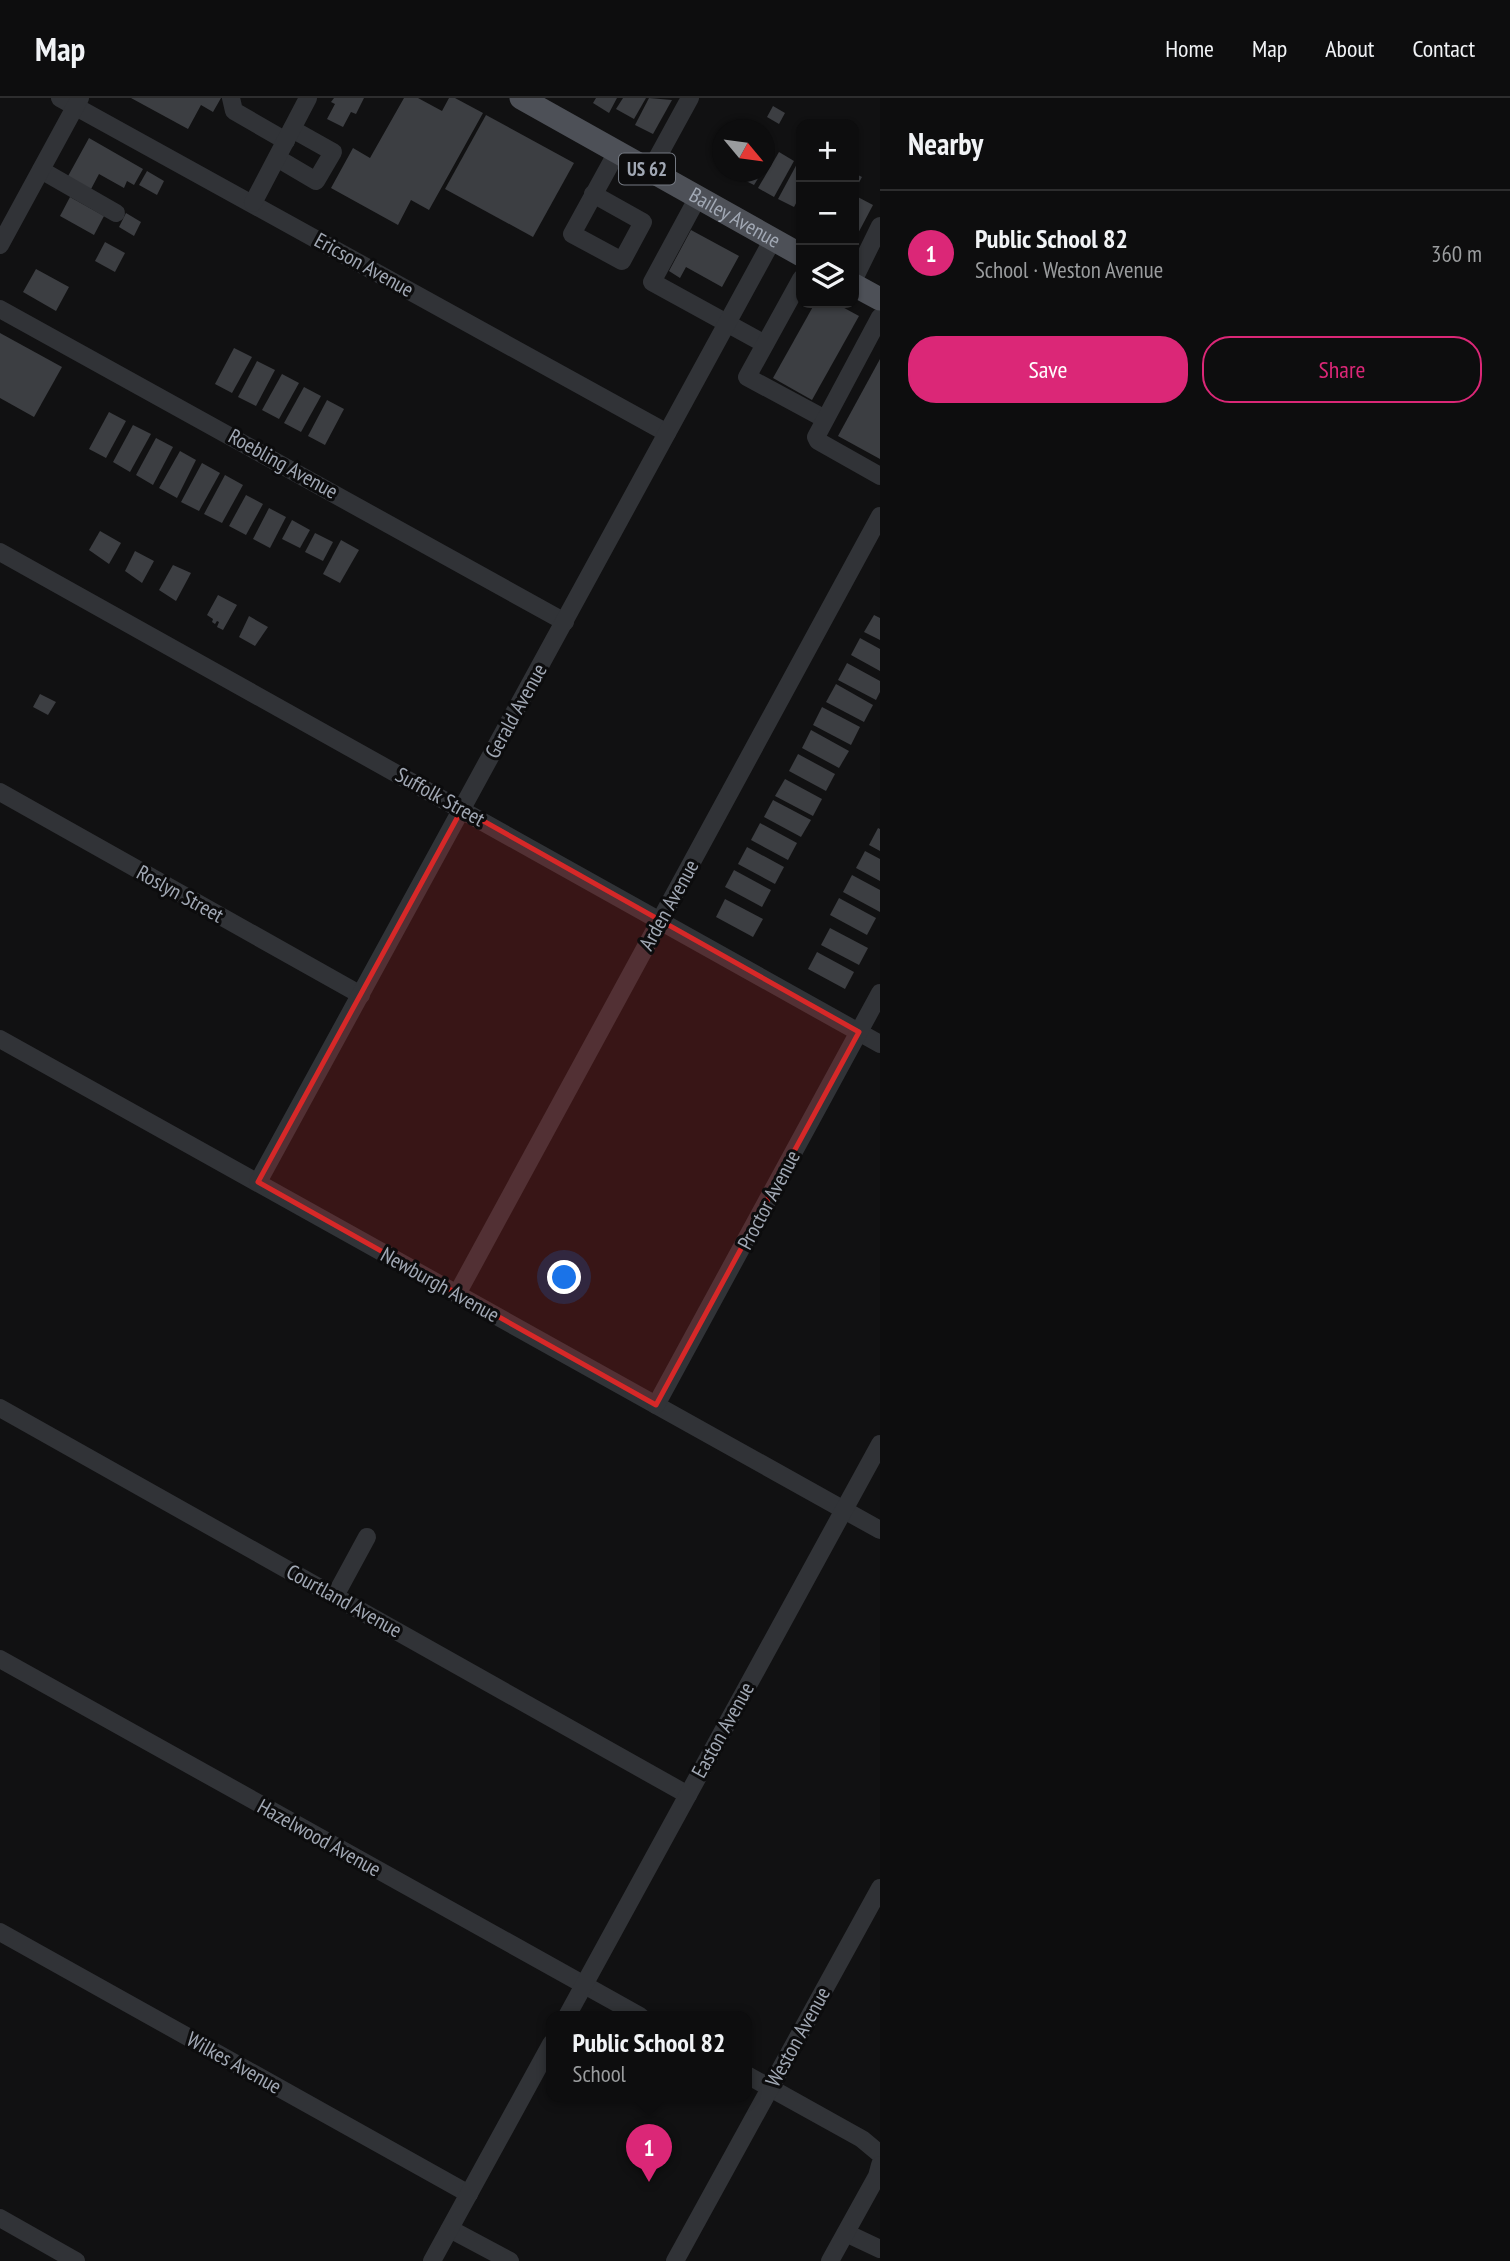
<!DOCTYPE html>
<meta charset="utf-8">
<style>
body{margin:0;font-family:"PT Sans Narrow",sans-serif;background:#161617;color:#f1f3f6}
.controls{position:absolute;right:21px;top:21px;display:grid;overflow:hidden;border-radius:14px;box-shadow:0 2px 5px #0004}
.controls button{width:63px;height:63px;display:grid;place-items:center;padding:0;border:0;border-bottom:2px solid #2d2d2e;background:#0d0d0e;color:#f1f3f6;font:35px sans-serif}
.compass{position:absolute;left:712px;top:21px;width:63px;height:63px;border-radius:50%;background:#0d0d0e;box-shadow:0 2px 5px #0004;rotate:119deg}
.you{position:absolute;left:565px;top:1180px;width:24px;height:24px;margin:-18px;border:5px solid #fff;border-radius:50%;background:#1a73e8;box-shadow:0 0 0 10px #1a73e833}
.badge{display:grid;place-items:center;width:46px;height:46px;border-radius:50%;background:#db2777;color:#fff;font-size:23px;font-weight:700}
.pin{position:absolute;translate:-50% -58px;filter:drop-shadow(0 2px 4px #0008)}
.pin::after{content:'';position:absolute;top:37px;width:24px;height:21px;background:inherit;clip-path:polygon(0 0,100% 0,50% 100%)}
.popup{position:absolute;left:546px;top:1913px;width:206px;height:91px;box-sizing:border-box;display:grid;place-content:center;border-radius:14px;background:#0d0d0e;filter:drop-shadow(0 2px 5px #0005);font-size:23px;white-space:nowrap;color:#9a9c9e}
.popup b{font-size:26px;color:#f1f3f6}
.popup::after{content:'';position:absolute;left:50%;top:100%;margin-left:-14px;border:14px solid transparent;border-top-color:#0d0d0e}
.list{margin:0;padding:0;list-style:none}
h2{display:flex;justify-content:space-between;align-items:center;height:91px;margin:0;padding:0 28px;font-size:30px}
h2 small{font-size:23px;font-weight:400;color:#9a9c9e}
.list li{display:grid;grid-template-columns:46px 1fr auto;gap:21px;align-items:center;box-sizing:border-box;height:126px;padding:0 28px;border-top:2px solid #2d2d2e}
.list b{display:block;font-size:26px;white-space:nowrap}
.list p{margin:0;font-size:23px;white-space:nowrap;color:#9a9c9e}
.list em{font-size:23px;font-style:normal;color:#9a9c9e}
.actions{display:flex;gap:14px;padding:21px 28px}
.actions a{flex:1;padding:16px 0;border:2px solid #db2777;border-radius:28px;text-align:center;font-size:24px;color:#db2777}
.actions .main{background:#db2777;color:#fff}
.icon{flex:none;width:38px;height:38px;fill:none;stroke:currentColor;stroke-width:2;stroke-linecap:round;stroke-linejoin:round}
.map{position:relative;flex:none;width:880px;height:2163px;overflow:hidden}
header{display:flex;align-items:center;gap:42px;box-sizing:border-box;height:98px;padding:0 35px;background:#0d0d0e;border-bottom:2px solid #2d2d2e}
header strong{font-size:33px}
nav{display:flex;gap:38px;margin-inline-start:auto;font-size:24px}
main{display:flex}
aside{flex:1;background:#0d0d0e}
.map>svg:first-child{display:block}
.building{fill:#3c3e42}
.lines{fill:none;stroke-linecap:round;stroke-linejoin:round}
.minor{stroke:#313337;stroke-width:18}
.major{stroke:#4d5057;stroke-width:23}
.marked{fill:#d62828;fill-opacity:0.2;stroke:#d62828;stroke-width:5;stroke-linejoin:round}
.labels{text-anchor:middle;stroke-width:6;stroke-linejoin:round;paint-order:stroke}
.shield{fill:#0c0c0d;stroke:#747982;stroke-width:2}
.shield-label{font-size:19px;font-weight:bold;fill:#a1a8b4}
.street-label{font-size:21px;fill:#a1a8b4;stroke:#0c0c0d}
</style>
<header>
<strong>Map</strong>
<nav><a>Home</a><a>Map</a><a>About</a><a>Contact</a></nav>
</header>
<main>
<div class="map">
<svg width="880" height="2163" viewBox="0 0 880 2163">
<rect width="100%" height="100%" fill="#111112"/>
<g class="building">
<path d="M131,0H221L213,14L201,7L188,31Z"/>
<path d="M334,0H364L356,16L351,14L343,29L327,21L335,6L331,4Z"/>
<path d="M404,0H418L442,13L449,0H455L483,15L429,112L411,102L398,127L331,90L353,50L370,60Z"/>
<path d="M596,0H617L609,15L593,5Z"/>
<path d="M623,0H646L634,21L616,11Z"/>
<path d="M649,0L672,2L653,36L635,27Z"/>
<path d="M773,8L785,15L779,26L767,19Z"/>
<path d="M486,17L574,65L533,139L445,91Z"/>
<path d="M89,40L143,71L134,87L127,83L124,90L99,76L90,93L67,80Z"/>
<path d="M764,46L774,51L764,69Z"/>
<path d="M779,54L794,63L774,99L758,90Z"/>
<path d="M798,64L801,66V96L794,109L778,101Z"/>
<path d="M147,73L164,83L157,97L139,87Z"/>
<path d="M741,74H762L754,87L738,79Z"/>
<path d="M854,75L862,79L854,94Z"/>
<path d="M854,97L873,107L854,143Z"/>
<path d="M70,99L104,118L94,137L60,118Z"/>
<path d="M126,115L141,124L134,138L119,129Z"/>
<path d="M691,132L739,158L722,189L686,169L680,180L669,173Z"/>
<path d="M105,144L125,155L115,174L95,163Z"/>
<path d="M36,171L69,189L56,213L23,194Z"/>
<path d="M815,205H835L859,218L812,302L773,280Z"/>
<path d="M0,235L62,269L34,319L0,300Z"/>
<path d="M234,250L252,259L232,295L215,286Z"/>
<path d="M880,261V361L838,338Z"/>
<path d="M257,263L275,272L256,308L238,299Z"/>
<path d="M282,276L299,285L279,321L262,312Z"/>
<path d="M304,289L321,298L301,334L284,325Z"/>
<path d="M327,302L344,311L325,347L308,338Z"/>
<path d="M109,314L126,323L106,360L89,351Z"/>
<path d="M133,327L151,336L130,374L113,364Z"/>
<path d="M156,340L173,349L153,387L136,377Z"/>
<path d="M180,353L196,362L177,400L159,390Z"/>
<path d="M202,365L220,375L199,413L181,404Z"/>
<path d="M225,377L243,387L222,425L204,416Z"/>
<path d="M246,397L263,406L246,437L229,428Z"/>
<path d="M269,410L286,419L270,450L253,441Z"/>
<path d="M292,422L310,432L300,450L282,441Z"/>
<path d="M100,433L121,445L109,466L89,452Z"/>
<path d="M315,435L333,444L323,463L305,454Z"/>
<path d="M341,442L359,452L340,485L323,476Z"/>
<path d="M135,453L154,463L142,485L125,473Z"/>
<path d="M173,467L191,475L176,503L159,492Z"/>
<path d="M218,497L237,507L223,532L217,529L219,524L217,523L215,526L212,524L213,521L207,517Z"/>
<path d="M874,517L880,520V542L864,534Z"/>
<path d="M249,518L268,529L255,548L239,539Z"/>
<path d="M860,540L880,551V573L851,557Z"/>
<path d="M847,565L880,583V594L876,602L838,582Z"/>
<path d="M836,586L873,607L864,624L826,604Z"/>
<path d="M40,596L56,604L48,617L33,609Z"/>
<path d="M822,609L860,629L851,647L813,627Z"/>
<path d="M811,632L849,653L839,670L802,650Z"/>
<path d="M798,656L835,676L826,693L789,673Z"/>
<path d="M785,681L822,701L813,718L775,698Z"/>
<path d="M773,702L811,722L801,739L764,719Z"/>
<path d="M760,725L797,745L788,762L751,742Z"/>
<path d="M878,730L880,731V753L869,747Z"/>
<path d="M747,749L784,769L775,786L738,766Z"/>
<path d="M865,753L880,761V783L856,770Z"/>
<path d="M734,772L771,792L762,809L725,789Z"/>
<path d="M852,777L880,792V814L843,794Z"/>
<path d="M839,800L876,820L867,837L830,817Z"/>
<path d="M725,801L763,821L753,839L716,819Z"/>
<path d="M830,830L868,850L859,867L821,847Z"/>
<path d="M817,854L854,874L845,891L808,871Z"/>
</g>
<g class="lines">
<g class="minor">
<path d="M60,0L667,335"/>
<path d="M231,0L234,13L286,43"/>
<path d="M277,60L316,83L333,54L292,31"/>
<path d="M41,72L116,115"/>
<path d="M650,73L690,0"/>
<path d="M593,96L643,124L622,163L572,136L617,54"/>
<path d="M698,99L652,184L765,246"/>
<path d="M253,105L308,0"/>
<path d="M0,147L80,0"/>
<path d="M801,181L747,279L825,321"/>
<path d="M854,181L880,128"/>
<path d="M0,211L565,524"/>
<path d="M880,219L816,339L818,343L880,378"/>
<path d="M0,454L880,946"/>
<path d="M0,694L361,897"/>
<path d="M0,941L880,1432"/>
<path d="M258,1084L773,141"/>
<path d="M457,1196L880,418"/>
<path d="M656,1307L880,895"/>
<path d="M0,1310L688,1697"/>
<path d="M335,1498L367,1439"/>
<path d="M0,1561L640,1918"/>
<path d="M0,1834L469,2096"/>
<path d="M567,1918L880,1346"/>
<path d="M747,1977L862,2041L880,2056"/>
<path d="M0,2120L76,2163"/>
<path d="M450,2131L510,2163"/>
<path d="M846,2135L880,2151"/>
<path d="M432,2163L551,1946"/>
<path d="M675,2163L880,1790"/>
<path d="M830,2163L877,2078L880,2067"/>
</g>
<g class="major">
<path id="s1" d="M521,0L801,157"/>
<path d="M854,187L880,201"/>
</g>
</g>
<path class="marked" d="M462,711L859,934L656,1307L258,1084Z"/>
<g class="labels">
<rect class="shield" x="619" y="55.5" width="56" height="31" rx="5"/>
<g class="shield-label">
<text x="647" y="78">US 62</text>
</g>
<g class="street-label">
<text dy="7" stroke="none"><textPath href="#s1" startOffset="245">Bailey Avenue</textPath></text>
<text transform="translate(364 167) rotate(29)" y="7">Ericson Avenue</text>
<text transform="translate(283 366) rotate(29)" y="7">Roebling Avenue</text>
<text transform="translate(516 613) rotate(-61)" y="7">Gerald Avenue</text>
<text transform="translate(440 699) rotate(29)" y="7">Suffolk Street</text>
<text transform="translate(180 796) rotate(29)" y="7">Roslyn Street</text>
<text transform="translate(669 807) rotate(-61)" y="7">Arden Avenue</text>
<text transform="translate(769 1102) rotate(-62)" y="7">Proctor Avenue</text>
<text transform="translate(440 1187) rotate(29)" y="7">Newburgh Avenue</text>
<text transform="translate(344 1503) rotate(29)" y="7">Courtland Avenue</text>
<text transform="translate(723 1632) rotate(-61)" y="7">Easton Avenue</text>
<text transform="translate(319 1740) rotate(29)" y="7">Hazelwood Avenue</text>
<text transform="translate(798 1939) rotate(-61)" y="7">Weston Avenue</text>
<text transform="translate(234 1965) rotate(29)" y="7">Wilkes Avenue</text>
</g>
</g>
</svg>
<div class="controls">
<button>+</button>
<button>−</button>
<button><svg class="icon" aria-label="layers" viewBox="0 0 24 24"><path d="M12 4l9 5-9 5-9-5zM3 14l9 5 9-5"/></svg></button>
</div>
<svg class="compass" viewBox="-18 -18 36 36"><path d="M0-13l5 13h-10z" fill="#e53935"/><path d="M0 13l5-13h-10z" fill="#9a9c9e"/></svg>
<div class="you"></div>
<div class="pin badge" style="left:649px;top:2084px">1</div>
<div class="popup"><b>Public School 82</b>School</div>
</div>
<aside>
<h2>Nearby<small></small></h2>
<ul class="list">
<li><span class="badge">1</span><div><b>Public School 82</b><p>School · Weston Avenue</p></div><em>360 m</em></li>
</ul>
<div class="actions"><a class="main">Save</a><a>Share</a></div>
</aside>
</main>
